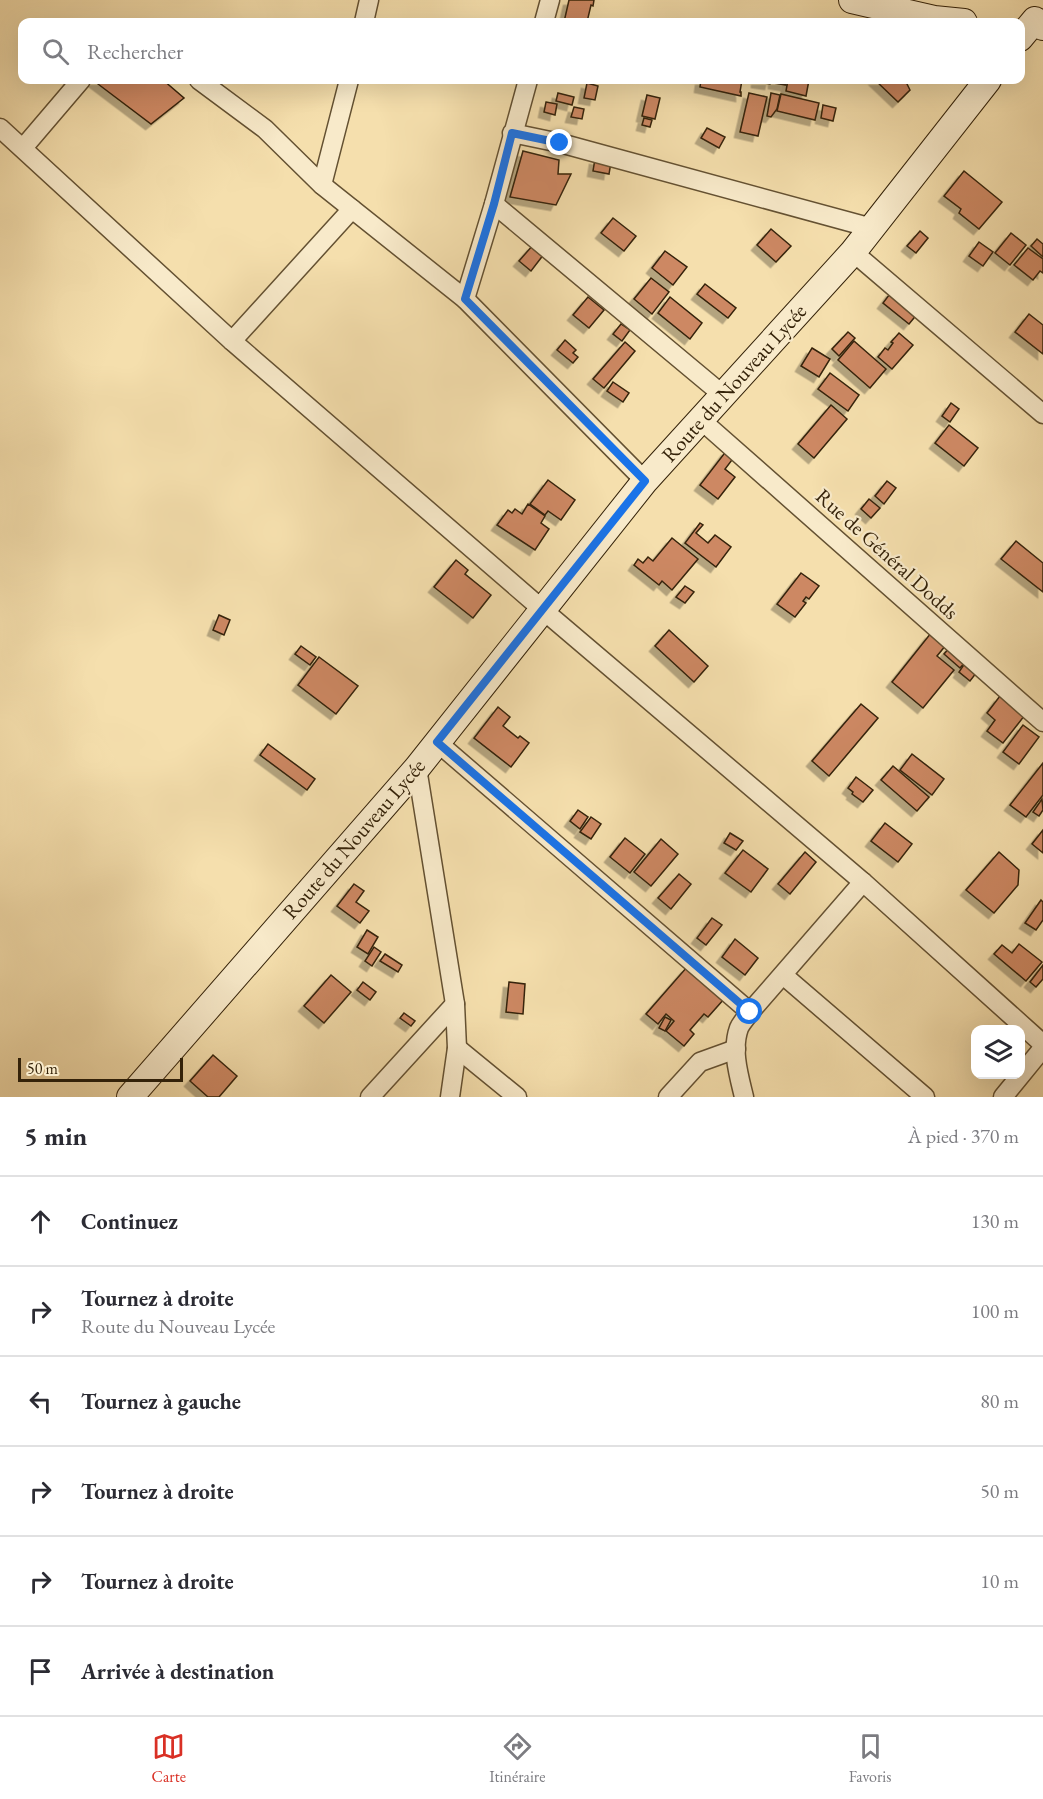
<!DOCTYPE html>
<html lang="fr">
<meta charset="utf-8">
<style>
body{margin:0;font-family:"EB Garamond",serif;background:#f7f7f7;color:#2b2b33}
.controls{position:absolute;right:18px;bottom:18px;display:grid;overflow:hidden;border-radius:12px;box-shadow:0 6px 24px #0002}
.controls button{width:54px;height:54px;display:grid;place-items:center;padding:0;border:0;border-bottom:2px solid #e1e1e2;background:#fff;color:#2b2b33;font:30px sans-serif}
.scale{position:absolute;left:18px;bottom:15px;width:165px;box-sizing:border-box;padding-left:6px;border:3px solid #342209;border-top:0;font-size:16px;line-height:21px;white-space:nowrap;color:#342209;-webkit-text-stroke:4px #f8eaca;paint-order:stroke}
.stop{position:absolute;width:18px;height:18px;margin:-14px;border:4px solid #1a73e8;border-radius:50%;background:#fff}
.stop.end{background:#1a73e8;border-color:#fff;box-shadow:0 2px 6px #0008}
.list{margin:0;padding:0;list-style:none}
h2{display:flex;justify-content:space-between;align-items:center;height:78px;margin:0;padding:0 24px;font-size:26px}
h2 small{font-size:20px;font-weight:400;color:#7c7c81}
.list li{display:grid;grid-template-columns:39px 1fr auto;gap:18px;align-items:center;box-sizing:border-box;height:90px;padding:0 24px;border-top:2px solid #e1e1e2}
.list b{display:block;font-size:22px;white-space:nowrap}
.list p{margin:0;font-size:20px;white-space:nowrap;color:#7c7c81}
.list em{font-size:20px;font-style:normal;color:#7c7c81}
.icon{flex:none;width:33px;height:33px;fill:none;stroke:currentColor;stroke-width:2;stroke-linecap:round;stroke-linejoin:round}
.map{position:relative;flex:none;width:1043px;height:1097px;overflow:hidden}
.search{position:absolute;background:#fff;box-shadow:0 6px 24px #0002;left:18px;right:18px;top:18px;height:66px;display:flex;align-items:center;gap:15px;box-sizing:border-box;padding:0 21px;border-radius:12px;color:#7c7c81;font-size:22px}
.sheet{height:618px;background:#fff}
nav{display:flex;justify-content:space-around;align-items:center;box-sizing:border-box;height:84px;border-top:2px solid #e1e1e2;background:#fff;font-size:16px;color:#7c7c81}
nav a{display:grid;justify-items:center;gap:3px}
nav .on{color:#d93025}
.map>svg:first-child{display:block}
.building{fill:#cd8864;stroke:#342209;stroke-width:1.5;filter:url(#shadow)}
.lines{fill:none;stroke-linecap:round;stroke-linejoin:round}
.street-casing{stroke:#645132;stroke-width:21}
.secondary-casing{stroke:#342209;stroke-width:28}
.street{stroke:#f8eaca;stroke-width:18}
.secondary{stroke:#f8eaca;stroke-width:26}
.route{stroke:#1a73e8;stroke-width:8}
.labels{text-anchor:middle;stroke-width:4.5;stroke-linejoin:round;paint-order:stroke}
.street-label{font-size:21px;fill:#342209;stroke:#f8eaca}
</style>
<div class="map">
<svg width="1043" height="1097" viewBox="0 0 1043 1097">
<defs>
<filter id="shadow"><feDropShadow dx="-5.5" dy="5.5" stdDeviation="0" flood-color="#0004"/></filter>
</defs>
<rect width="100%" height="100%" fill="#f5dfad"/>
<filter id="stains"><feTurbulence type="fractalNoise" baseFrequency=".00333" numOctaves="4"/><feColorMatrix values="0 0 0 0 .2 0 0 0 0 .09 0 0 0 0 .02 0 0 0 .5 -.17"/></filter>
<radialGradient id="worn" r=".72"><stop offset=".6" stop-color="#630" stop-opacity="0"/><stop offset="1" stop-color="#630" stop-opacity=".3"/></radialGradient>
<g class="building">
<path d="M569,0H594L593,6L591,5L587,22H564Z"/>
<path d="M96,80H163L184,98L151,124L94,81Z"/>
<path d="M701,80H742L740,92H741V96L700,87Z"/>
<path d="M757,80H771L770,84L757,82Z"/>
<path d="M774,80H786V85L774,83Z"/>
<path d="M788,80H809L806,96L786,91Z"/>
<path d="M875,80H905L910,90L898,102Z"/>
<path d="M587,83L598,86L595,100L584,98Z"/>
<path d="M558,93L574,97L572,105L556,101Z"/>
<path d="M749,93L767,97L758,136L740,132Z"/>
<path d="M771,93L780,95L777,109L771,117L767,116Z"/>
<path d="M781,94L819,103L815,120L777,111Z"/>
<path d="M647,95L660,98L655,119L642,116Z"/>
<path d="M546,102L557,104L555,115L544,112Z"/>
<path d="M823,105L836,108L833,121L821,118Z"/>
<path d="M574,107L584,109L582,119L571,117Z"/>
<path d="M644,118L652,120L650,127L642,125Z"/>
<path d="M707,128L725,137L719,148L701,138Z"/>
<path d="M523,151L559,160L558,174H571L556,205L510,197Z"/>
<path d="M595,159L611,162L609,174L593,171Z"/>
<path d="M964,171L1002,202L979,229L959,213L961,209L944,196Z"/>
<path d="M613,218L636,236L624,251L601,233Z"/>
<path d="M771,229L791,246L776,262L757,245Z"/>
<path d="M920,231L928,238L916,253L907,246Z"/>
<path d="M1011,233L1026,245L1010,265L995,253Z"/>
<path d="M1037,239L1043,244V257L1031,246Z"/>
<path d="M979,242L993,252L983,266L969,256Z"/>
<path d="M533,245L544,254L531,271L519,261Z"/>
<path d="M1028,248L1043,259V273L1040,271L1033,280L1014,265Z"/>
<path d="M665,251L687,267L673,285L652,268Z"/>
<path d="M651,278L669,292L652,314L634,299Z"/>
<path d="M705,284L736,308L728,318L697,294Z"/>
<path d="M892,291L918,313L909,324L883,303Z"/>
<path d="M588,297L604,310L589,328L573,315Z"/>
<path d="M670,297L702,323L690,339L658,313Z"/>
<path d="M1029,314L1043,325V354L1015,332Z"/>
<path d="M621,324L630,330L622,341L613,334Z"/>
<path d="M848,332L855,338L839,356L832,349Z"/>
<path d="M899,333L913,345L892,369L878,357L885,348L888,350L893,343L891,342Z"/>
<path d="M565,340L576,350L573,353L578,357L573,363L557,350Z"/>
<path d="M854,341L886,369L870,388L838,360Z"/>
<path d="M625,342L635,351L604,388L593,379Z"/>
<path d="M812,348L830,359L819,377L801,366Z"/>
<path d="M830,373L859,395L848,411L818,389Z"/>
<path d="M613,382L629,393L623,402L607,391Z"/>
<path d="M951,403L959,409L950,422L942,416Z"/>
<path d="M831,405L847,419L814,458L798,444Z"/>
<path d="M949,425L978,448L964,466L935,443Z"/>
<path d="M727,450L735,456L725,469L735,477L718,499L700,485Z"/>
<path d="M548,480L575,500L561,520L548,511L545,515L530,504Z"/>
<path d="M887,481L896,488L884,504L875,496Z"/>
<path d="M869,499L880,508L871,518L861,509Z"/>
<path d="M528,504L545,516L541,523L549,529L535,550L497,525L508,510L512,513L515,509L522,514Z"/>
<path d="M700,523L703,525L696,533L708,543L715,535L731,547L716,567L685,543Z"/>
<path d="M672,538L698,559L672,590L662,581L659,585L634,565L638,559L643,563L648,557L653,561Z"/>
<path d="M1016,541L1043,563V592L1001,559Z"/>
<path d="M456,560L468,570L465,574L491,595L473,618L434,587Z"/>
<path d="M801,573L819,586L809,599L806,597L803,601L806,603L795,617L777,604Z"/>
<path d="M685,586L694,592L685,603L676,597Z"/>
<path d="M219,615L230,620L224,635L213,630Z"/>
<path d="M669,630L708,666L694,682L655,646Z"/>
<path d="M931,633L946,645L937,656L954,670L923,708L892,682Z"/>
<path d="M301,646L316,657L310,665L295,654Z"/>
<path d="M951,646L967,660L960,668L944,654Z"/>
<path d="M319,657L358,686L336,714L298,685Z"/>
<path d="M965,663L977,672L970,681L959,672Z"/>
<path d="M1000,696L1025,715L1003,743L987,731L995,720L987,713Z"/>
<path d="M861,704L878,718L829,776L812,761Z"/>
<path d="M498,707L510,717L503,726L518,738L520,736L529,743L511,767L474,738Z"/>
<path d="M1023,725L1039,737L1019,764L1003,752Z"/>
<path d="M268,744L315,779L307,790L260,755Z"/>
<path d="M912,754L944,779L932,795L900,770Z"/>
<path d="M1043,763V795L1026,817L1010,805Z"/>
<path d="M893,766L929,797L917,811L881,780Z"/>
<path d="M856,777L873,790L863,802L852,794L853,792L848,788Z"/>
<path d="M1042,799L1043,810L1039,816L1033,812Z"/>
<path d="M578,810L588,817L580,829L570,821Z"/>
<path d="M591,817L601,824L591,839L580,832Z"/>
<path d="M885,823L912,844L898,862L871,841Z"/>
<path d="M1043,830V853L1032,844Z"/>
<path d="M730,833L743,841L736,850L724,843Z"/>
<path d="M625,838L645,854L630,873L610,857Z"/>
<path d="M661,839L678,854L651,886L634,872Z"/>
<path d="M743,850L768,869L751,892L725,873Z"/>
<path d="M805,852L816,862L790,894L778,884Z"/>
<path d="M999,852L1019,870L1018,885L994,913L966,890Z"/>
<path d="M679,874L691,884L671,909L658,898Z"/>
<path d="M354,884L364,891L356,902L369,911L360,923L337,906Z"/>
<path d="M1041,900L1043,902V920L1036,930L1025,923Z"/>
<path d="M712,918L722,925L706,945L697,938Z"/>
<path d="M367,930L378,937L368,954L357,947Z"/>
<path d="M735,939L758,958L745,975L722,957Z"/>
<path d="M1019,944L1042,962L1026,981L994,954L1002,945L1012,953Z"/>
<path d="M374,947L381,952L372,966L365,961Z"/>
<path d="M385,954L402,965L398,972L380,961Z"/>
<path d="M1043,965V979L1036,987L1030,982Z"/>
<path d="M687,967L724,999L708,1017L704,1014L690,1030L694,1034L684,1046L666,1031L674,1021L666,1014L658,1024L646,1014Z"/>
<path d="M331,975L351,992L324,1023L304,1006Z"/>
<path d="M363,982L376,992L370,1000L357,990Z"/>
<path d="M509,982L525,984L523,1014L506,1012Z"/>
<path d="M404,1013L415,1021L411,1026L400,1018Z"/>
<path d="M665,1017L671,1020L665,1031L659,1028Z"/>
<path d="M213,1055L237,1076L219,1097H208L190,1081Z"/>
</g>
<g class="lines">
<defs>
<g id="street">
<path d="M364,22L369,0"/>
<path d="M544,22L550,0"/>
<path d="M199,80L265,129L322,185L465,299L645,481"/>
<path d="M0,128L232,341L543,610L863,882L1043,1044"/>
<path d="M512,133L560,143L872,228"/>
<path d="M23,148L81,80"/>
<path d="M322,185L349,80"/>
<path d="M494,204L723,395"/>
<path d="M853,252L1043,414"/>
<path d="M465,299L494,204L528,80"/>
<path d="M232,341L352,209"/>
<path d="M701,420L1043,722"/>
<path d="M437,742L750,1012"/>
<path d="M417,768L455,1004L457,1048L450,1097"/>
<path d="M783,975L925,1097"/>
<path d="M457,1048L517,1097"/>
<path d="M370,1097L455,1004"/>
<path d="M668,1097L700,1062L736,1049"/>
<path d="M744,1097C739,1076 731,1050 739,1028C741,1023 747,1017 750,1012L863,882"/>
<path d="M1003,1097L1043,1048"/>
</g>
<g id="secondary">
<path d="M852,0L934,19L964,22"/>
<path d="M1020,38L1035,20L1043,27"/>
<path d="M130,1097L417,768L645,481L853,252L988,80"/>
</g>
</defs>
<use href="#street" class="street-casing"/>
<use href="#secondary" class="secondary-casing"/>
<use href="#street" class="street"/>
<use href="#secondary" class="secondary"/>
</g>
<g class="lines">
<path class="route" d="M560,143L512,133L494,204L465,299L645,481L437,742L750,1012"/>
</g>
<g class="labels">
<g class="street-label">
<text transform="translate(734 383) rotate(-48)" y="7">Route du Nouveau Lycée</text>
<text transform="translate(887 554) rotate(42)" y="7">Rue de Général Dodds</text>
<text transform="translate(354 839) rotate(-49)" y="7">Route du Nouveau Lycée</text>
</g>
</g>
<rect width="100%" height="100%" filter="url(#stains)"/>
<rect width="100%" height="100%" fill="url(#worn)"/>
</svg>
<div class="controls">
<button><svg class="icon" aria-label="layers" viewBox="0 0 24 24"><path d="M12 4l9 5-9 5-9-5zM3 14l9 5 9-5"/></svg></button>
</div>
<div class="scale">50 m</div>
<div class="stop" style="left:750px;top:1012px"></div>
<div class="stop end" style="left:560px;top:143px"></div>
<div class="search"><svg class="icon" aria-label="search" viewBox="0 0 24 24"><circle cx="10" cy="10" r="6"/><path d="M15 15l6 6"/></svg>Rechercher</div>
</div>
<section class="sheet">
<h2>5 min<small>À pied · 370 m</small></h2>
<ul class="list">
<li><svg class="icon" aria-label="ahead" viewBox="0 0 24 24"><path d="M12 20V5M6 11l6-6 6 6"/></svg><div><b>Continuez</b></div><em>130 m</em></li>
<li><svg class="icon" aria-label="right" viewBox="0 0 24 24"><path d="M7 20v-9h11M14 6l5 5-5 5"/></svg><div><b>Tournez à droite</b><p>Route du Nouveau Lycée</p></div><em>100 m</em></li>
<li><svg class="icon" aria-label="left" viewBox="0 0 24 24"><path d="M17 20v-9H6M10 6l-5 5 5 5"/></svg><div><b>Tournez à gauche</b></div><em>80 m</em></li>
<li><svg class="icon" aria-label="right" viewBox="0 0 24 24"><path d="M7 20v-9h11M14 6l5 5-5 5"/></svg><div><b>Tournez à droite</b></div><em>50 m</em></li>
<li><svg class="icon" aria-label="right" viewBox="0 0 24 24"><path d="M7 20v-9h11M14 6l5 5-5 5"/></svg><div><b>Tournez à droite</b></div><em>10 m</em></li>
<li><svg class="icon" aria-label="arrive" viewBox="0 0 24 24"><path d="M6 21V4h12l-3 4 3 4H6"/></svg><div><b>Arrivée à destination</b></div></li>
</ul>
</section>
<nav>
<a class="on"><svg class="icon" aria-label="map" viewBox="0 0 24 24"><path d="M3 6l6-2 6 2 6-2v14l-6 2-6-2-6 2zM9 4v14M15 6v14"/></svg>Carte</a>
<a><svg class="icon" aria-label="directions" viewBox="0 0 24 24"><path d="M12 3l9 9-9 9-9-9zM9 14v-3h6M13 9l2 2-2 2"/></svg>Itinéraire</a>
<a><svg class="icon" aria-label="saved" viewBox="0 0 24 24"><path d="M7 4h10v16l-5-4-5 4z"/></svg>Favoris</a>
</nav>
